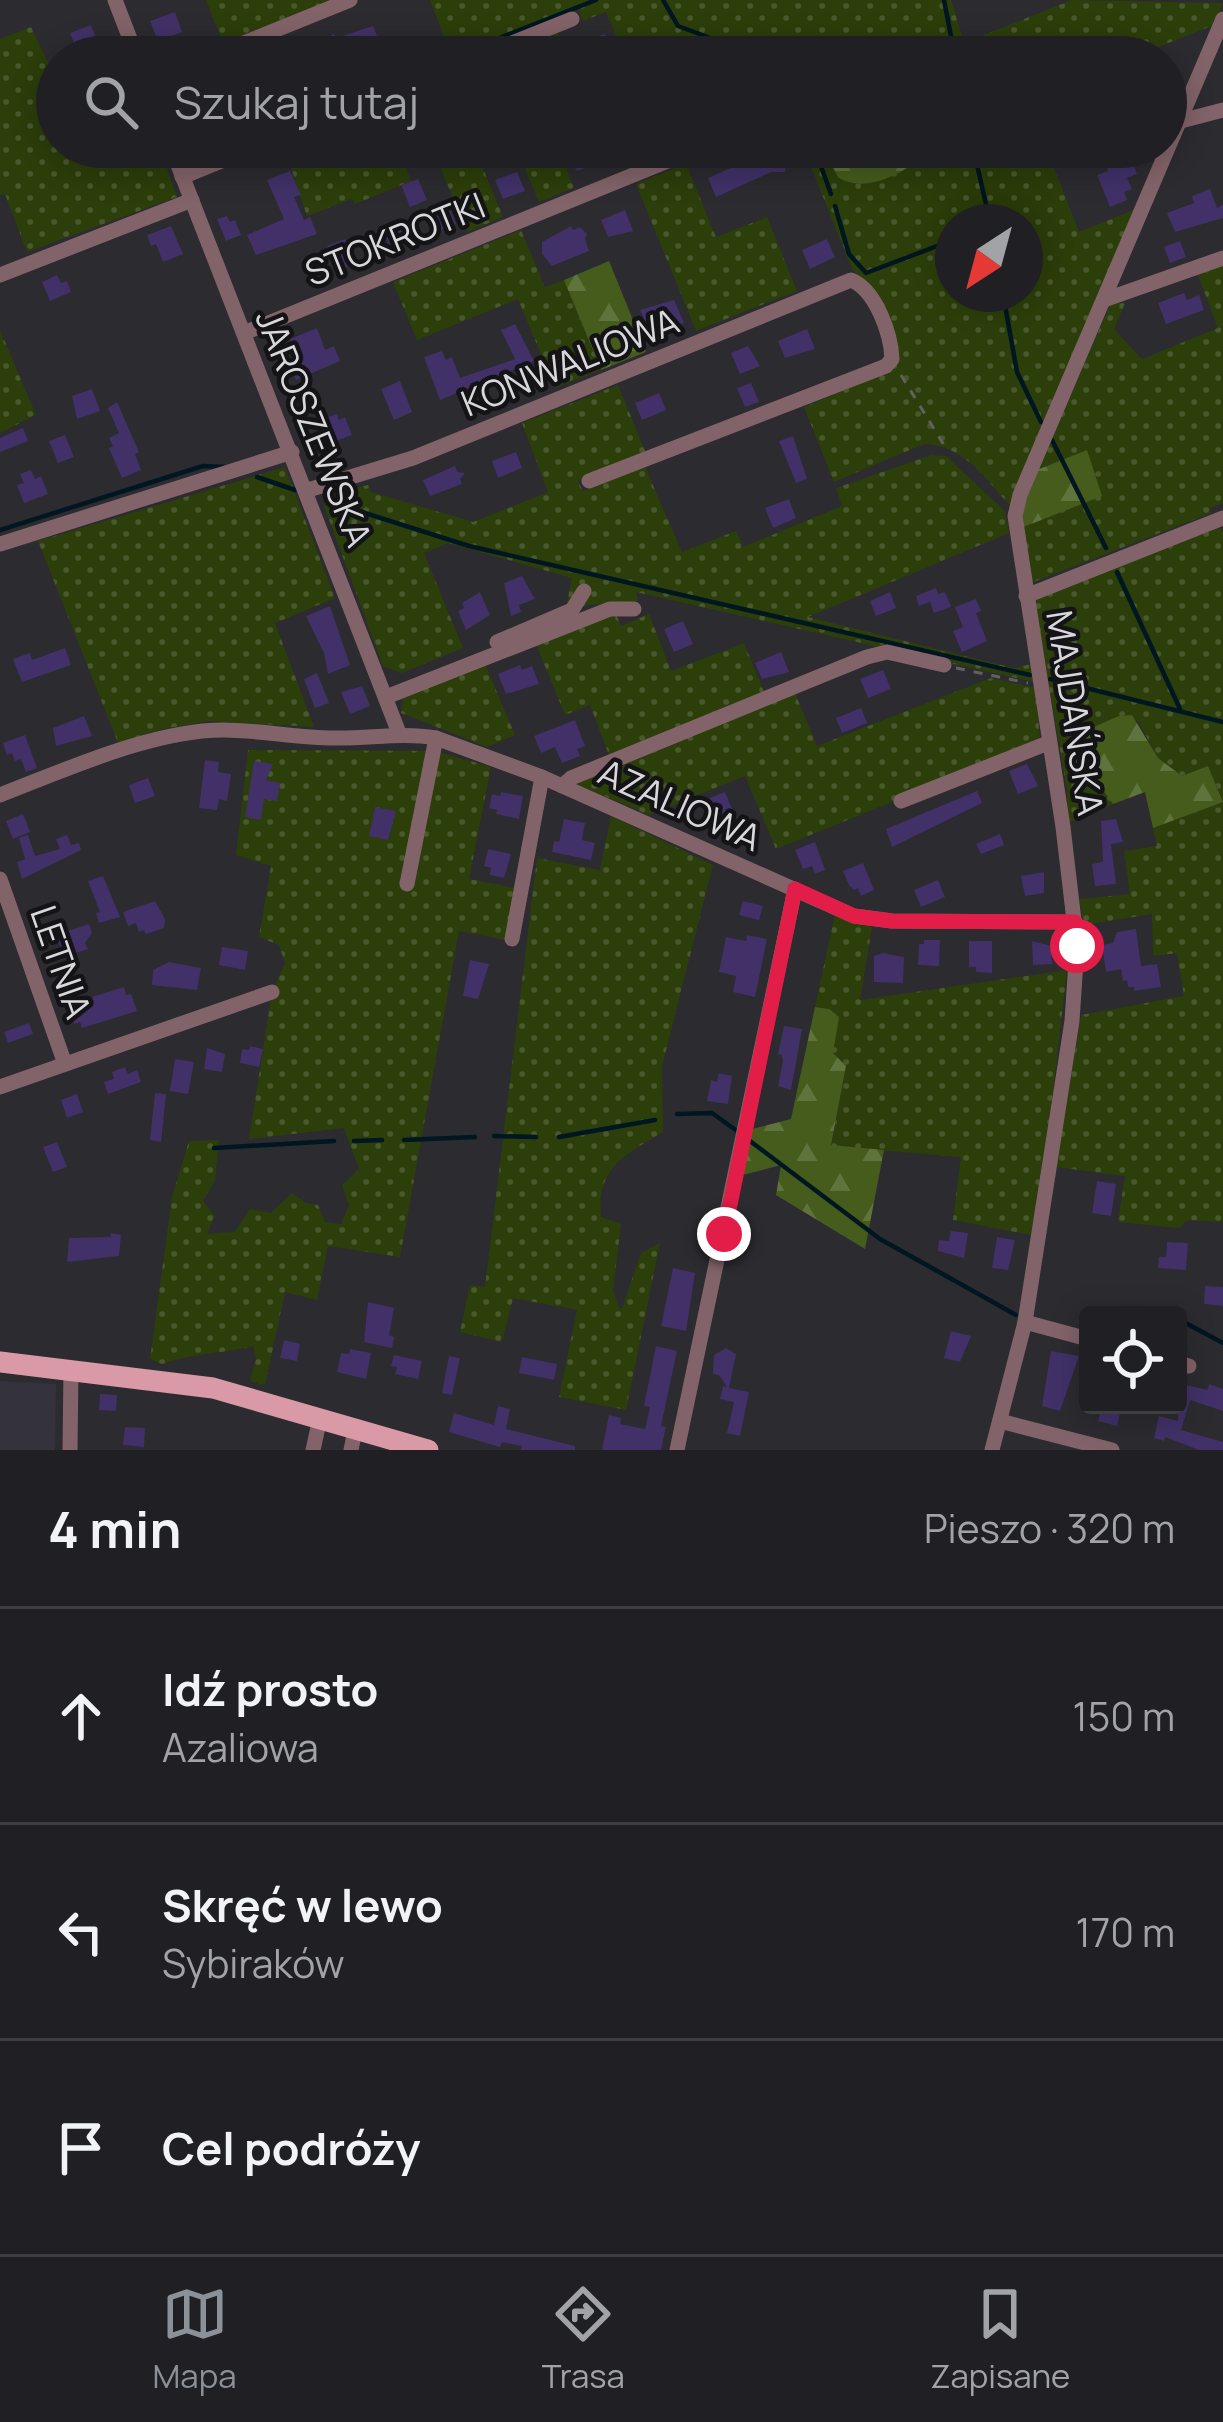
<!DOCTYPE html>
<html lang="pl">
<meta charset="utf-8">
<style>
body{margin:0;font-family:Manrope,sans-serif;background:#2d2d31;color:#f1f3f6}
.controls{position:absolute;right:36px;bottom:36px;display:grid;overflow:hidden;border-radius:12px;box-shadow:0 6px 30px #0003}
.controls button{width:108px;height:108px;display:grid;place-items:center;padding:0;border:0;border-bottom:3px solid #3d3e41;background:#202024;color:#f1f3f6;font:60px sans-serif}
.compass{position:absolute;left:935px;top:204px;width:108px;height:108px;border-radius:50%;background:#202024;box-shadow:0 6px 30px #0003;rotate:216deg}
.stop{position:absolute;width:36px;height:36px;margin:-27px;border:9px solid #e11d48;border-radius:50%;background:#fff}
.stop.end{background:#e11d48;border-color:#fff;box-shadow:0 3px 12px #0008}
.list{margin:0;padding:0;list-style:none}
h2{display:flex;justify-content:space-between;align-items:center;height:156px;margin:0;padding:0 48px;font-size:51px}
h2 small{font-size:39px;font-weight:400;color:#a2a3a6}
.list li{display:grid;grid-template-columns:78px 1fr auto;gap:36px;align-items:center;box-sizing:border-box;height:216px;padding:0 48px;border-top:3px solid #3d3e41}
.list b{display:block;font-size:45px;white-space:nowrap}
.list p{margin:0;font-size:39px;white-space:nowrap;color:#a2a3a6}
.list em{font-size:39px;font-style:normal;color:#a2a3a6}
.icon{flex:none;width:66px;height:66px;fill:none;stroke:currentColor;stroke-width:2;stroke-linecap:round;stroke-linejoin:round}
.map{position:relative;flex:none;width:1223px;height:1450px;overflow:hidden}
.search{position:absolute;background:#202024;box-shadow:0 6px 30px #0003;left:36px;right:36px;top:36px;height:132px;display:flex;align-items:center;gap:30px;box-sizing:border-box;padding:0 42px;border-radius:66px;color:#a2a3a6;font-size:45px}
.sheet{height:804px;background:#202024}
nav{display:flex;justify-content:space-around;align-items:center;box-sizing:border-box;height:168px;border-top:3px solid #3d3e41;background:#202024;font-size:33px;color:#a2a3a6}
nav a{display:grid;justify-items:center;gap:6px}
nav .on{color:#8c9099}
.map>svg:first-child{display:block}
.built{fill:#33323d}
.grass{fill:url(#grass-dots);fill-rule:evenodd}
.forest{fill:url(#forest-firs)}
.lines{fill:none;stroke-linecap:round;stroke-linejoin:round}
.stream{stroke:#001620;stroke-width:4.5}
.building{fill:#413168}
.path{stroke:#5f5f64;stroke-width:3;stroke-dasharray:9 9;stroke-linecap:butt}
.minor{stroke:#826369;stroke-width:15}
.major{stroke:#d999a6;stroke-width:21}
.route{stroke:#e11d48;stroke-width:15}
.labels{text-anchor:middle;stroke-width:9;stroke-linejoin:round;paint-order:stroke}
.street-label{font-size:36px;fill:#d8d8dc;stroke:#141316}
</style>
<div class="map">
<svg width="1223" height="1450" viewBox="0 0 1223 1450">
<defs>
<pattern id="grass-dots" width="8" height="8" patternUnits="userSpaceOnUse" patternTransform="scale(3)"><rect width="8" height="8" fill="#2c3e0a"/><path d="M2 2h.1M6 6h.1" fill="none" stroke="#4a592d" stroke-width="1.8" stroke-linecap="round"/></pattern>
<pattern id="forest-firs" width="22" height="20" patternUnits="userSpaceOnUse" patternTransform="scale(3)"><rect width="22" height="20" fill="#455c1c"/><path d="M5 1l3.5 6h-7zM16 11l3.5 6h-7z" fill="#5f733c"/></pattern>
</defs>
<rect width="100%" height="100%" fill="#2b2b30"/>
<path class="built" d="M0,1381L56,1384L55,1450H0Z"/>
<g class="grass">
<path d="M206,0H331L223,43Z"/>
<path d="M430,0H951L964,43L1072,0L1223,3L1214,25L1133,57H751L734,50L715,57H625L606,12L583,21L578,9L460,57H440L450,52Z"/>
<path d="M31,27L49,65L57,63V147H159L177,197L27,252L5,194L0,196V39Z"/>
<path d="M557,31L567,57H510L507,52Z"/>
<path d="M284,147H398L411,181L355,204L352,199L307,216Z"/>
<path d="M443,147H489L477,154L503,217L467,232L441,169L450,164Z"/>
<path d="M516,147H557L574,188L539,202Z"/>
<path d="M803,147H822L828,162L853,183L897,173L930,147H1046L1079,232L1136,209L1011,507C987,480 964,445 924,444L834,482L804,407L893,370L897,358L871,289L852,269ZM953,222H1025V294H953Z"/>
<path d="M686,164L716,237L767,217L797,291L696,331L636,184Z"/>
<path d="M521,230L545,287L564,280L601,370L555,388L518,299L417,340L393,282Z"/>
<path d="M1223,265V503L1210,508L1211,513L1031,583L1021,528L1102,495L1037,470L1111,303H1125L1114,329L1142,359L1218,328L1198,275Z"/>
<path d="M0,330L36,415L0,433Z"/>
<path d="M618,385L646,453L578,481L583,491L645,467L682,552L736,531L743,547L842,506L836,488L931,455L946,456L1005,511L1009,533L808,617L989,662L1014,668L1032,664L1034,682L636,592L638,601L566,607L572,578L448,543L424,553L463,648L402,673L383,666L324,506L330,494L368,485L371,492L473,522L548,492L522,423Z"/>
<path d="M285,467L335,598L275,623L314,727L209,721L162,729L118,743L38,541Z"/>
<path d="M1218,528L1223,531V1222L1188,1220L1179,1228L1118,1222L1125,1176L1056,1167L1081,1015L1184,996L1177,953L1153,956L1152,914L1084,925L1079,899L1130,894L1124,851L1157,846L1153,828L1223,801L1208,766L1182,776L1158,758L1138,721L1125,715L1071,738L1113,804L1067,823V790L1034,600Z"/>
<path d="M615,612L621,626L649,614L671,671L744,643L764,692L609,755L590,705L565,715L536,644Z"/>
<path d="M485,664L515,735L487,747L401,713L403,697Z"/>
<path d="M991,678L1036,688L1040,742L776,849L745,776L649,815L578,785L579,781L795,693L817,746Z"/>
<path d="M248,750L435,751L491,767L469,879L515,888L505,940L459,931L400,1257L328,1246L317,1300L285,1292L265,1385L250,1381L256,1359L253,1346C222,1354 192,1353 162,1364L150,1359L172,1197L189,1141L219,1140L215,1180L203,1201L215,1216L207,1234L235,1232L250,1209L271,1213L292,1193L306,1203L318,1205L325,1222L341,1224L349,1205L342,1186L359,1169L344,1128L249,1139L272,992L285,963L279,945L259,937L271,866L236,855Z"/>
<path d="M611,816L713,865L662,1066L663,1132C625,1155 596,1167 601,1217L621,1224L613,1291L621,1311L641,1253L660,1243L626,1410L559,1397L577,1310L513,1298L502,1342L460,1332L470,1285L485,1287L537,858L600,870Z"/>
<path d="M835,914L872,927L860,1000L1067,970L1051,1111L1031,1235L953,1220L961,1157L831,1146L846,1067L833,1053L829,1009L815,1007Z"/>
</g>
<g class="forest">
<path d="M822,147H930C912,171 865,196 838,177Z"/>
<path d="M609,261L646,352L601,370L564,280Z"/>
<path d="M1087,450L1102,496L1021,528L1025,497L1037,470Z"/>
<path d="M1132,715L1158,758L1182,776L1208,766L1223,802L1153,828L1145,792L1113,804L1069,743L1071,737L1119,716Z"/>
<path d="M815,1007L829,1009L839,1017L833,1053L846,1066L831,1145L884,1150L865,1249L776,1195L781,1165L739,1176L748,1130L791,1119Z"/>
</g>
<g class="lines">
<g class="stream">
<path d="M663,0L678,26L761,57"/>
<path d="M944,0L955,57"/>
<path d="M451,57L596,0"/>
<path d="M814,147L831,194"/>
<path d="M973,147L990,222"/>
<path d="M835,206L849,254L866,273L953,240"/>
<path d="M1003,294L1017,372L1041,422"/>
<path d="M1052,440L1106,548"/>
<path d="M257,477L295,490"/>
<path d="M327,501L469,546L1030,675"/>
<path d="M0,530L203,466L225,467"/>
<path d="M1117,572L1180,709"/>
<path d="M1050,679L1223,722"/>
<path d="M677,1114L712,1113L737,1131"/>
<path d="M494,1136L536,1137"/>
<path d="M559,1137L655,1120"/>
<path d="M404,1140L475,1137"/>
<path d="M354,1141L382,1140"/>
<path d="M750,1141L880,1239L1016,1315"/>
<path d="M214,1148L334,1141"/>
<path d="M1099,1311L1157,1309"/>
<path d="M1180,1320L1223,1343"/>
</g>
</g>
<g class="building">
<path d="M175,12L182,32L158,41L150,21Z"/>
<path d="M91,25L99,46L79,55L70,33Z"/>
<path d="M373,26L380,44L347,57H283L334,34L336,38Z"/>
<path d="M605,34L615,57H576L571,44Z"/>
<path d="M419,38L426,53L403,57L399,46Z"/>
<path d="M584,147H594L600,162L577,171L569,153Z"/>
<path d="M778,147H786L791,161L786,163L785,172H771L716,197L708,178Z"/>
<path d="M1099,147H1121L1127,163L1132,161L1137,174L1127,178L1132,189L1124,192L1127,200L1110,207L1097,175L1108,171Z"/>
<path d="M290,171L301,195L294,197L304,220L310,217L317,234L256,255L247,235L284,219L267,180Z"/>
<path d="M517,172L525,191L503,199L495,180Z"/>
<path d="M418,179L427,200L410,207L401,185Z"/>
<path d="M1210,189L1217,208L1223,205V218L1175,232L1167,213L1194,203L1192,196Z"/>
<path d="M447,203L456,224L439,231L430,210Z"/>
<path d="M625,210L633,231L608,237L601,220Z"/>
<path d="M227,216L230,222L235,220L241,235L226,241L217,219Z"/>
<path d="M406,220L414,240L397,247L390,246L387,239L379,243L375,232Z"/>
<path d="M171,226L183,254L163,262L156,244L151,246L147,235Z"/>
<path d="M571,226L573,230L580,227L587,234L585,239L589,251L552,266L542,254V242Z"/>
<path d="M345,239L355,264L336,271L327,246Z"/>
<path d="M827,239L835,257L810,269L802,250Z"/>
<path d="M1180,241L1186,257L1170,263L1164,247Z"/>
<path d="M57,275L61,283L67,281L71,292L50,301L42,282Z"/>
<path d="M1184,293L1187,300L1199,295L1204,310L1166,324L1158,303Z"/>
<path d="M674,300L684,323L650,332L640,310Z"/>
<path d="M515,324L534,361L440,400L424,357L442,351L446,360L452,357L460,378L515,359L501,330Z"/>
<path d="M317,328L325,350L334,346L340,361L296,380L290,364L298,361L290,339Z"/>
<path d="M807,329L815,349L785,358L778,341Z"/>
<path d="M748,346L760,366L740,374L731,353Z"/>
<path d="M400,381L412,412L394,420L381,389Z"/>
<path d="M751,383L759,402L745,407L737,388Z"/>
<path d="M92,389L100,411L77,419L72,396Z"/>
<path d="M659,393L666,410L642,420L635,403Z"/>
<path d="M117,402L139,452L135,454L141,470L122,478L109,448L113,446L109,438L119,433L108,408Z"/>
<path d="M337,414L339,420L345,417L352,435L328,444L319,420Z"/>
<path d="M23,428L28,441L0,452V438Z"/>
<path d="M65,435L74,457L58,463L49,441Z"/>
<path d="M793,436L807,479L796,483L779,441Z"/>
<path d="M516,452L522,468L498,478L492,461Z"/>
<path d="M455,466L457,472L465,473L460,479L462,484L430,496L423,480Z"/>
<path d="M31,470L35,479L41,476L48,494L24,503L17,485L24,483L20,474Z"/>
<path d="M789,499L796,518L773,528L765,508Z"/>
<path d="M522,576L535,599L519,605L521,612L511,616L504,583Z"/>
<path d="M936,588L938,594L945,592L951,607L934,613L930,602L919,606L916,596Z"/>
<path d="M480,592L490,615L466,630L458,611L464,608L462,603Z"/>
<path d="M890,592L896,608L876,616L870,601Z"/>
<path d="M976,599L981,611L976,613L987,641L962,652L953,631L963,627L955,607Z"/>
<path d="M330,606L350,665L328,674L324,653L306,616Z"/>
<path d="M683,621L693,644L674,652L664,629Z"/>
<path d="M65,648L71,665L22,682L13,659L30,653L32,660Z"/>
<path d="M781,652L789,672L762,679L755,663Z"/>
<path d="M520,665L522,670L532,666L539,684L506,694L498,674Z"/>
<path d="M883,670L891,689L868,698L860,679Z"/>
<path d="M317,673L329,703L315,708L304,679Z"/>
<path d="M362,686L370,706L350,714L341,692Z"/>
<path d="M861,708L867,723L842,733L836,718Z"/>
<path d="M84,716L92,736L56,746L53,728Z"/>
<path d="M575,720L585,746L577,749L580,756L562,763L555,747L541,753L534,736Z"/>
<path d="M25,735L37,768L26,772L21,759L15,761L12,753L7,755L3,743Z"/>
<path d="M205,760L219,762L218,772L231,774L227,801L219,799L217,810L199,808Z"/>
<path d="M254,761L273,764L266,780L280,783L277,801L264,799L261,820L245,817Z"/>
<path d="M1027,764L1038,786L1018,794L1009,771Z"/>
<path d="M148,778L155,796L135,803L129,785Z"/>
<path d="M977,791L982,803L892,847L886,829Z"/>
<path d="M501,792L523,796L519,819L496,814L497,810L489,808L492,794L500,796Z"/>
<path d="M725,792L736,819L713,828L702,801Z"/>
<path d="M375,807L396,811L388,840L369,836Z"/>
<path d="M23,814L30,832L13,839L6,821Z"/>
<path d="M564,819L585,823L582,840L595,843L591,860L552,852L554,841L559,842Z"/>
<path d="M1116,819L1123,842L1111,844L1116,884L1095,886L1092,864L1103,862L1101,821Z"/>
<path d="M1000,834L1004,845L981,854L976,844Z"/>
<path d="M28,835L35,856L60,849L56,839L67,835L71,845L79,843L81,850L22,879L17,862L25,859L19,838Z"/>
<path d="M815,842L825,870L815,874L812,866L803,869L795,850Z"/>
<path d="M488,849L511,854L504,878L490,875L491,868L484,866Z"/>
<path d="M863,863L874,890L861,896L858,888L854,890L849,885L843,871Z"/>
<path d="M1044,872V893L1025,896L1021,876Z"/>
<path d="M103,876L120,917L99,923L96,913L100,912L88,881Z"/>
<path d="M938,880L945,897L921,907L914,890Z"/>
<path d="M155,901L165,919L164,928L146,934L144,930L139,932L136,923L128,926L123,912Z"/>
<path d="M743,901L763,906L759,920L739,915Z"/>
<path d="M89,924L92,933L85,943L88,949L64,957L56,935Z"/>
<path d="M1136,929L1141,966L1157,964L1161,987L1134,991V987H1128L1127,980L1123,981L1121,969L1106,972L1102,945L1113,943L1117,932Z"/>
<path d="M747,935L767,939L755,997L733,992L736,976L719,972L726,937L746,941Z"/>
<path d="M924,940H940L939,966L918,965L919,944H924Z"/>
<path d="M969,941H992V973L976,972V967H969Z"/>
<path d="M1032,941L1051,946L1052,964L1033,965Z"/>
<path d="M222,947L248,951L245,970L219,965Z"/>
<path d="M883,953L904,957L903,983L874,982V956Z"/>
<path d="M470,960L489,964L478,999L463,996Z"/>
<path d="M169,962L201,968L197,990L152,985L153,970Z"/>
<path d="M124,987L126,995L131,994L137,1011L82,1028L80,1022L74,1024L70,1010L94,1002L92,997Z"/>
<path d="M29,1023L33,1034L8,1043L4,1032Z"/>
<path d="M784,1026L802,1029L791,1090L778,1086L783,1061L782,1055L778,1054Z"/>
<path d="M250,1046L263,1049L259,1067L240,1063L242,1049L249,1050Z"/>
<path d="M207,1048L225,1054L222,1072L204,1069Z"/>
<path d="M175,1059L194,1062L188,1094L170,1091Z"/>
<path d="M125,1067L128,1074L137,1070L141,1082L108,1094L104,1082L114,1079L112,1072Z"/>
<path d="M719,1073L732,1076L728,1104L707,1101L711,1080L717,1082Z"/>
<path d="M155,1093L166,1094L161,1142L150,1140Z"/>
<path d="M77,1094L83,1112L67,1118L61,1100Z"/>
<path d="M57,1142L67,1167L53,1172L43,1147Z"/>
<path d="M1097,1181L1116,1184L1111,1216L1092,1213Z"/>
<path d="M951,1231L968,1233L964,1258L938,1251L939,1240L949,1241Z"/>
<path d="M111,1233L121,1235L119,1256L67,1262L69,1238L111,1237Z"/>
<path d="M997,1237L1015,1240L1008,1270L992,1268Z"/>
<path d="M1167,1242L1188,1243L1186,1270L1158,1268L1159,1257H1166Z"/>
<path d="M673,1268L695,1273L686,1331L661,1326Z"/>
<path d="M1205,1286L1223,1287V1306L1204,1304Z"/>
<path d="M368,1302L394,1308L389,1335L394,1337L392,1348L364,1342Z"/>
<path d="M951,1331L971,1336L960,1362L944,1358Z"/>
<path d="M284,1340L300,1344L297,1361L280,1358Z"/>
<path d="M656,1346L677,1351L661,1426L666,1427L661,1450H602L609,1415L621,1418L620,1424L645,1429L650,1407L644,1406Z"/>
<path d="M726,1348L736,1354L729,1388L749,1392L740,1436L727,1433L734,1402L720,1399L723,1386L727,1387L719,1375L713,1374L714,1355Z"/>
<path d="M350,1349L371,1353L366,1379L337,1372L341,1353L349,1354Z"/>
<path d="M1051,1351L1079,1356L1060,1411L1042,1406Z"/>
<path d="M394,1355L422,1361L418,1379L395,1374L397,1367L391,1366Z"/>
<path d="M449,1356L460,1358L452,1395L442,1393Z"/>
<path d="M522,1357L557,1364L554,1380L519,1373Z"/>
<path d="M1178,1383L1207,1390L1209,1384L1223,1389V1411L1190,1400L1181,1430L1223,1442V1450H1199L1165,1437L1164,1441L1154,1438L1159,1416L1178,1421Z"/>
<path d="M100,1394L117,1395L116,1411L99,1410Z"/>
<path d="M1102,1405H1122L1117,1426L1098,1421Z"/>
<path d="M498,1406L510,1409L506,1429L575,1446V1450H521L522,1446L502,1442L500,1447L449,1432L454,1413L494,1425Z"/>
<path d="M125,1427L145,1428L144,1447L123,1445Z"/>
</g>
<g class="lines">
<g class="path">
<path d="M901,375L947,450"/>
<path d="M956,668L1028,683"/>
</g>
<g class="minor">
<path d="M115,0L137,57"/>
<path d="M209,57L350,0"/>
<path d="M477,57L572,19"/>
<path d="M1181,121L1223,110"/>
<path d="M171,147L399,733"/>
<path d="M182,177L256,147"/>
<path d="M0,275L192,200"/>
<path d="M1104,300L1223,258"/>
<path d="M244,333L702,147"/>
<path d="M308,490L413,458L851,280C876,290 891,334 892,359L886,366L589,481"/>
<path d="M0,544L292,452"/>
<path d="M1026,596L1223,518"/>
<path d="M497,642L572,610L584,591"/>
<path d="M386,697L610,609H634"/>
<path d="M562,786L571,778L867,657L887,652L944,665"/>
<path d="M0,795C65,770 153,730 223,730C260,730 297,738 334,738C369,739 401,732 436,738L542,777L854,916L892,921L1075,922"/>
<path d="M901,801L1048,743"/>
<path d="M0,879L65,1064"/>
<path d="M407,884L436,738"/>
<path d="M512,939L542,777"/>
<path d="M0,1087L272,992"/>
<path d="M1025,1322L1088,1339"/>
<path d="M1178,1363L1189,1366"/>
<path d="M1000,1421L1112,1450"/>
<path d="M70,1450L71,1368"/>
<path d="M313,1450L320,1418"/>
<path d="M351,1450L355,1430"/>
<path d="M677,1450L795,889"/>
<path d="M992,1450L1025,1322L1072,1021L1077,946L1063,827L1015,516L1020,495L1223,19"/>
</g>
<path class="major" d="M0,1362L213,1388L428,1450"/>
</g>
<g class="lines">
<path class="route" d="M724,1234L795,889L854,916L892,921L1075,922L1077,946"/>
</g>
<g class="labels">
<g class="street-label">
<text transform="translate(395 239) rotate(-22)" y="13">STOKROTKI</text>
<text transform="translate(570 362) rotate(-22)" y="13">KONWALIOWA</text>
<text transform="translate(314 428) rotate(68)" y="13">JAROSZEWSKA</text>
<text transform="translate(1075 713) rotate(81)" y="13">MAJDAŃSKA</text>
<text transform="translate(680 805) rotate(24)" y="13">AZALIOWA</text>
<text transform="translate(61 962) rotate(71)" y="13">LETNIA</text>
</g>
</g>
</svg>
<div class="controls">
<button><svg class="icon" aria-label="locate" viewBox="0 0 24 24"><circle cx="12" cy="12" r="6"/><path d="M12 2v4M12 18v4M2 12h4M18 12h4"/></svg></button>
</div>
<svg class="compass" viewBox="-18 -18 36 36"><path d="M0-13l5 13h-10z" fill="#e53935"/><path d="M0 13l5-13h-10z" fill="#a2a3a6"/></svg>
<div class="stop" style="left:1077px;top:946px"></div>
<div class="stop end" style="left:724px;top:1234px"></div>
<div class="search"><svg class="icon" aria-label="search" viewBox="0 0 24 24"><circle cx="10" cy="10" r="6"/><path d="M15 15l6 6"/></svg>Szukaj tutaj</div>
</div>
<section class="sheet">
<h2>4 min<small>Pieszo · 320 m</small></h2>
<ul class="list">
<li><svg class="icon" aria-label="ahead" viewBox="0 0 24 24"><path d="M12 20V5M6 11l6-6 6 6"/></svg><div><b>Idź prosto</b><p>Azaliowa</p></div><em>150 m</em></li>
<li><svg class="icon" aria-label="left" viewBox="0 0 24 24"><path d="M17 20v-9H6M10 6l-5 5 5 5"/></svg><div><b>Skręć w lewo</b><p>Sybiraków</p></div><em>170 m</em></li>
<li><svg class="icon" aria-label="arrive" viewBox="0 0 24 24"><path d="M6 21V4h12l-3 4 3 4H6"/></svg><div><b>Cel podróży</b></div></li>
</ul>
</section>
<nav>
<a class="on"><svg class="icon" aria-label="map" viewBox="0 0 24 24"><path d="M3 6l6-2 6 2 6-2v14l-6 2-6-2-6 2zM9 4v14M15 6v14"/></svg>Mapa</a>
<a><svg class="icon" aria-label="directions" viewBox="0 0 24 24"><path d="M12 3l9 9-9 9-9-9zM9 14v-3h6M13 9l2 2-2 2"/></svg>Trasa</a>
<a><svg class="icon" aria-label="saved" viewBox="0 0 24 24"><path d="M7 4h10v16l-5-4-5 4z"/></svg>Zapisane</a>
</nav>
